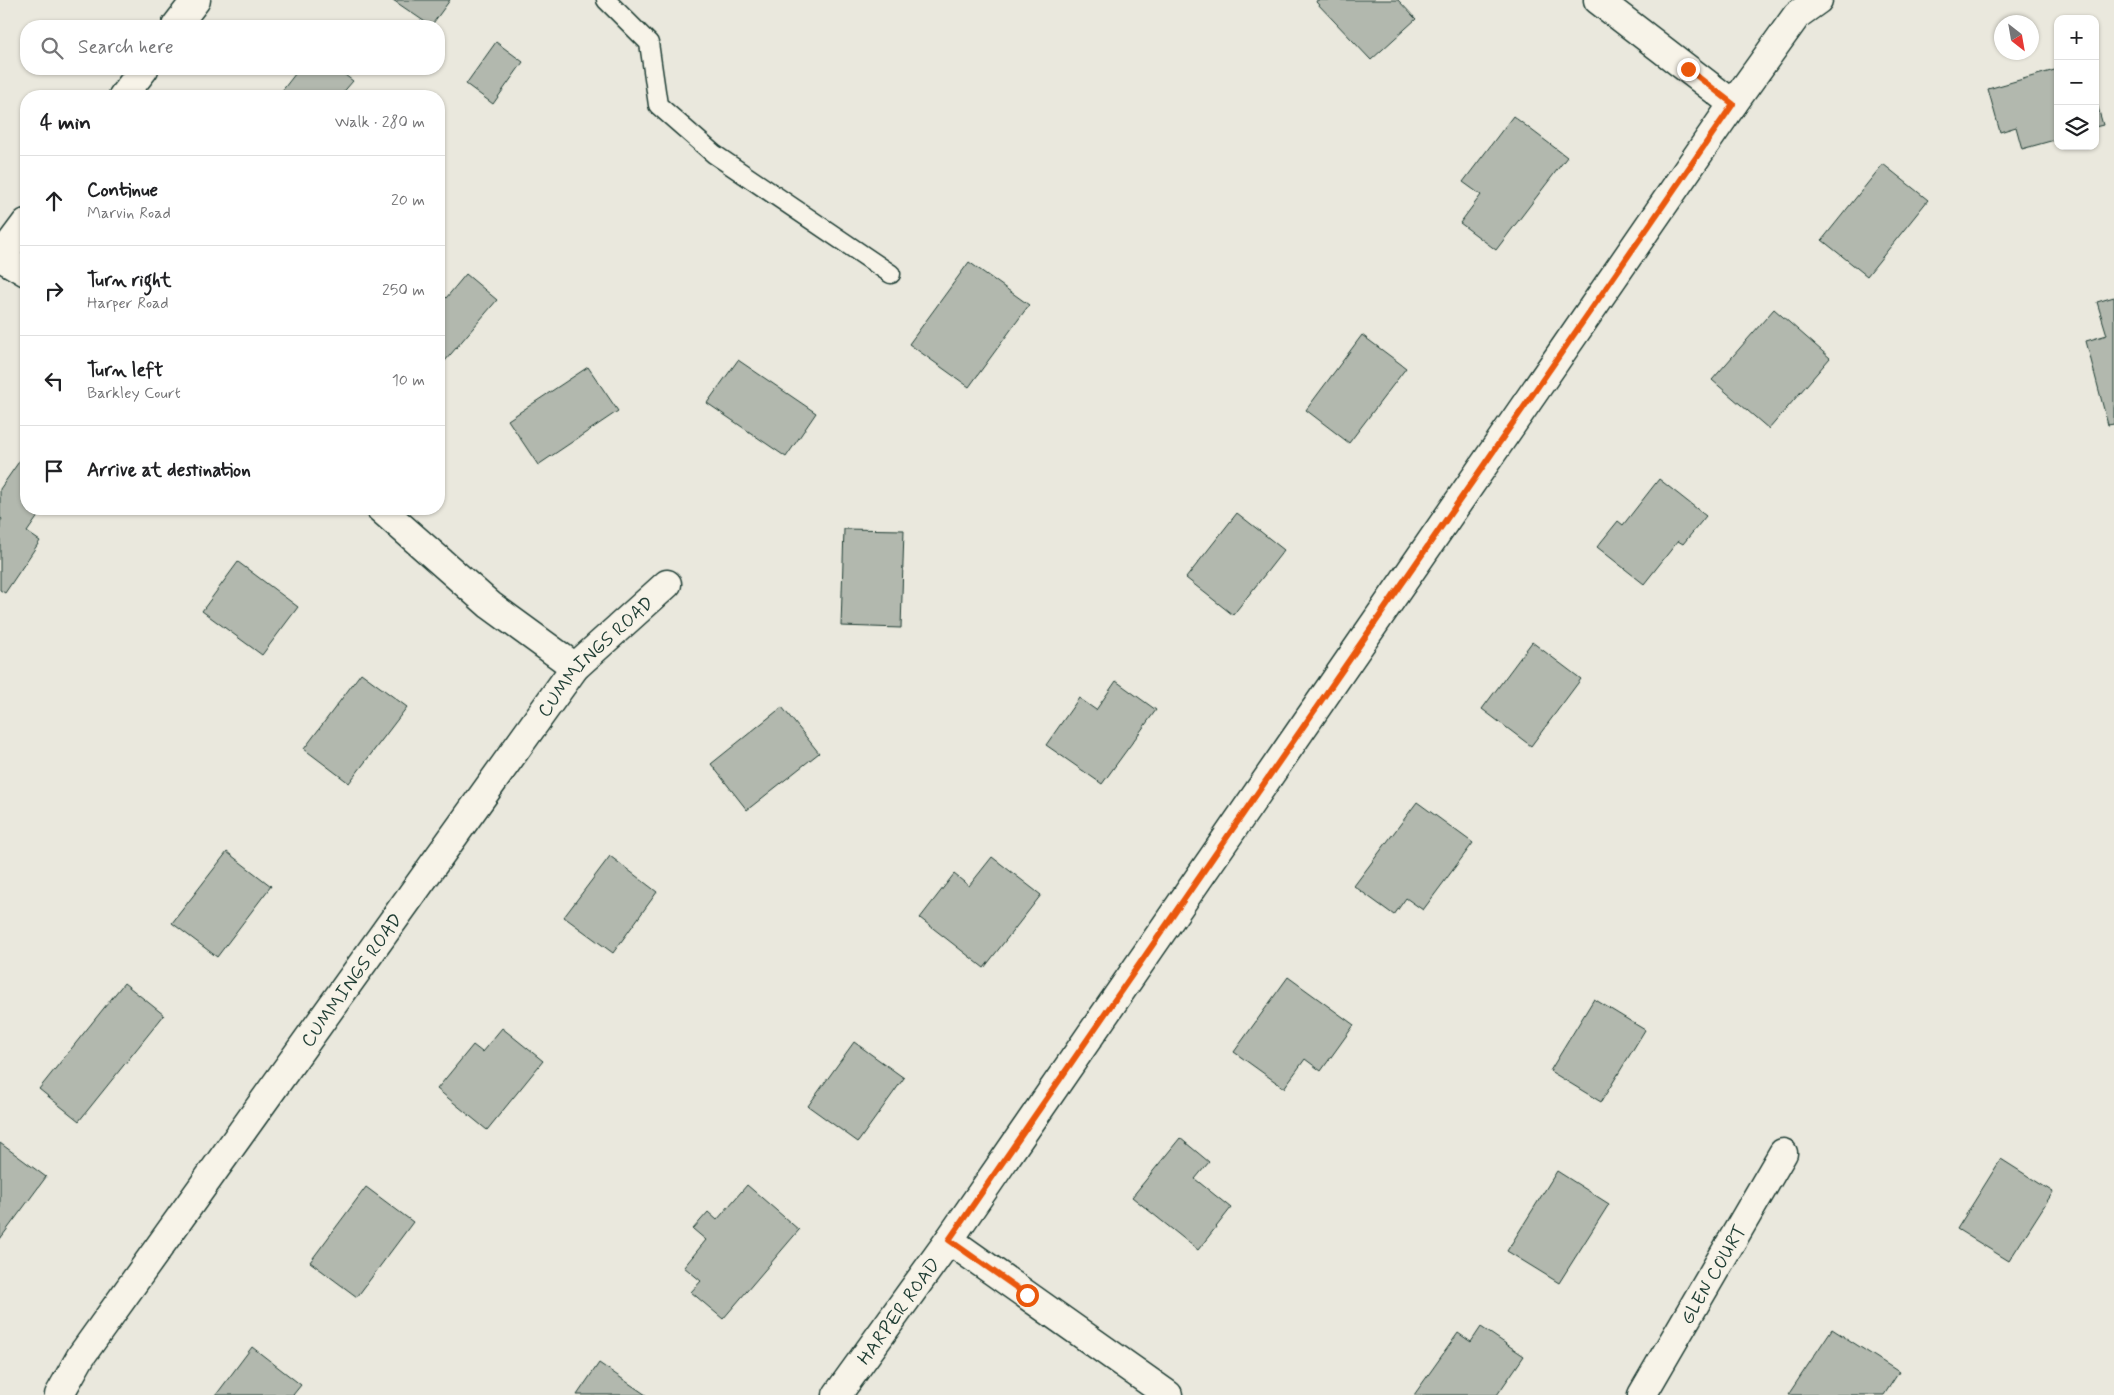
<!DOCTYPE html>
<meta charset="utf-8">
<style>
body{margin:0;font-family:Mynerve,sans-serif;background:#f2f2f2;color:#202124}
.controls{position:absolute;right:15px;top:15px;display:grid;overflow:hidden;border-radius:10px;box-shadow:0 1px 4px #0004}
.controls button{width:45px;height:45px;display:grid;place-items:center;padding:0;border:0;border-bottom:1px solid #e0e0e0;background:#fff;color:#202124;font:25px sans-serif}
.compass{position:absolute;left:1994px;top:15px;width:45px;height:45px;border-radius:50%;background:#fff;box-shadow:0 1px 4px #0004;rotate:149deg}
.stop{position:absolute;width:15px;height:15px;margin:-11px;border:4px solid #ea580c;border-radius:50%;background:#fff}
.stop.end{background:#ea580c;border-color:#fff;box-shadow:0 1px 5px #0008}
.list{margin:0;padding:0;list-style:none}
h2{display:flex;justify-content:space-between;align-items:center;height:65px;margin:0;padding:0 20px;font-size:21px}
h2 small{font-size:16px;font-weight:400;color:#757577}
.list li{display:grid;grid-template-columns:32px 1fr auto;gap:15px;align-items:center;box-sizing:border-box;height:90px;padding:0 20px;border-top:1px solid #e0e0e0}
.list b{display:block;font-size:19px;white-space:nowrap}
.list p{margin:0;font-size:16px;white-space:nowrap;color:#757577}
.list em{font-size:16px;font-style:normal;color:#757577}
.icon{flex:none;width:28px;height:28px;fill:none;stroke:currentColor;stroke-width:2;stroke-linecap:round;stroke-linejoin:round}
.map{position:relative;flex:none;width:2114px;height:1395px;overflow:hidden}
.search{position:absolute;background:#fff;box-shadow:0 1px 4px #0004;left:20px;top:20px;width:425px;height:55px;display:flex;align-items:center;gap:12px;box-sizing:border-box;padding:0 18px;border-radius:20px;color:#757577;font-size:19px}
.panel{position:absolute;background:#fff;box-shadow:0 1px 4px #0004;left:20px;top:90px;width:425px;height:425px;border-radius:20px}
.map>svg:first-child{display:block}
.building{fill:#b2b8ae;stroke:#1f3d34}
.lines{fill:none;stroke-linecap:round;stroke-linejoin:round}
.service-casing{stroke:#1f3d34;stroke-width:21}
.minor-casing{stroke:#1f3d34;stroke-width:31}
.tertiary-casing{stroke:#1f3d34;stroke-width:31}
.service{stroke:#f7f3e8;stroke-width:18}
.minor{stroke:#f7f3e8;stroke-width:28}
.tertiary{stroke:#f7f3e8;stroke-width:28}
.route{stroke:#ea580c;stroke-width:6}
.labels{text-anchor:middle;stroke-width:5;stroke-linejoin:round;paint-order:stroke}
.street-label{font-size:19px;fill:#1f3d34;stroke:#f7f3e8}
</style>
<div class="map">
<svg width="2114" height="1395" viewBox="0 0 2114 1395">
<rect width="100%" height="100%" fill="#eae8dd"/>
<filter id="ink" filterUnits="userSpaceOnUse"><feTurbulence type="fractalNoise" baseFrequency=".02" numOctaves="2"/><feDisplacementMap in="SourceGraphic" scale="10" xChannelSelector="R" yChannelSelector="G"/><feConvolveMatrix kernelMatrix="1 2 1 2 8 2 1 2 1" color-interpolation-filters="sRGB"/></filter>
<g filter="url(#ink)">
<g class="building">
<path d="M393,0H450L431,26Z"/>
<path d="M1317,0H1398L1416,19L1371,60L1316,2Z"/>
<path d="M496,42L523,62L493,104L466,84Z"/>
<path d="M299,69H337L353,81L340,96H278Z"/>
<path d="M2058,69V139L2022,149L2016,127L2000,132L1988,89Z"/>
<path d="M2095,97L2103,125L2095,127Z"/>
<path d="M1513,116L1567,157L1496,250L1460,223L1481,195L1463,182Z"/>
<path d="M1883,164L1928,200L1867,276L1822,240Z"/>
<path d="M969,262L1029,305L969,387L909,344Z"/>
<path d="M466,274L497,300L439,368V292L446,298Z"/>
<path d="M2114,297V424L2108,425L2086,341L2107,335L2097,302Z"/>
<path d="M1774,309L1830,358L1769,429L1712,380Z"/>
<path d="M1362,335L1406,368L1349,443L1306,410Z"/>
<path d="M738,360L816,413L786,457L707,403Z"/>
<path d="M588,367L618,411L538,465L508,420Z"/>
<path d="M25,453L26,509H43L27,532L40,541L5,593L0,590V522L2,519L0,517V489Z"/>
<path d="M1659,479L1706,516L1683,544L1678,541L1644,584L1597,547L1618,521L1623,525Z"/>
<path d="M1237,513L1284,550L1233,615L1186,578Z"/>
<path d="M844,529L904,530L901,628L841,626Z"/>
<path d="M238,562L298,607L262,655L202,611Z"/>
<path d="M1532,642L1581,679L1531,746L1482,709Z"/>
<path d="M361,673L407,707L349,783L304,749Z"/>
<path d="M1116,681L1156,710L1102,784L1046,745L1079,698L1096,710Z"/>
<path d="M782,707L819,753L747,810L711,764Z"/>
<path d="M1417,802L1473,843L1423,910L1406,898L1394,915L1354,886Z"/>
<path d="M227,852L271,886L217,957L172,923Z"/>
<path d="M610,856L657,892L613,953L564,917Z"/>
<path d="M992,857L1041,895L984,968L920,918L954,874L969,886Z"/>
<path d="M1288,977L1354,1025L1321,1071L1305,1059L1284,1088L1234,1052Z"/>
<path d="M124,983L164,1015L79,1121L39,1089Z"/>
<path d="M1594,999L1645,1030L1601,1102L1550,1071Z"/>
<path d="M502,1028L543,1061L487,1130L437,1089L473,1045L482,1052Z"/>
<path d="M854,1042L904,1078L858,1142L808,1106Z"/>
<path d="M1180,1138L1209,1162L1195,1179L1231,1208L1198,1250L1132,1197Z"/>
<path d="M0,1143L46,1177L0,1239Z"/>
<path d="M2001,1159L2053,1192L2009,1261L1957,1229Z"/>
<path d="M1557,1171L1609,1204L1559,1283L1507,1251Z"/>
<path d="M747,1185L799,1230L723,1319L691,1292L701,1281L684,1267L706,1240L693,1229L708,1212L717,1220Z"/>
<path d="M366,1187L413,1222L357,1297L310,1262Z"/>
<path d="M1481,1327L1524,1356L1497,1395H1414L1458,1333L1471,1342Z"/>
<path d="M1832,1329L1899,1372L1884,1395H1788Z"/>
<path d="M252,1347L301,1385L293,1395H216Z"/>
<path d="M599,1363L646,1395H577Z"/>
</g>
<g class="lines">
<defs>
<path id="service" d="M606,0L649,43L658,105L714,154L891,274"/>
<g id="minor">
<path d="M1598,0L1733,104"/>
<path d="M1,257L26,272"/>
<path d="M381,509L490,605L575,667"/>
<path d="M949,1240L1168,1395"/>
<path id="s1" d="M59,1395L81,1356L575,667L667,584"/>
<path id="s2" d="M837,1395L949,1240L1733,104L1797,15L1818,0"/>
<path id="s3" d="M1642,1395L1783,1153"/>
</g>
<g id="tertiary">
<path d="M176,26L196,0"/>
<path d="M123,96L144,69"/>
<path d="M0,258L26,223"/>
</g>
</defs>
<use href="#service" class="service-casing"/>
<use href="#minor" class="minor-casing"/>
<use href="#tertiary" class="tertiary-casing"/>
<use href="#service" class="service"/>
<use href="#minor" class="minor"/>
<use href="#tertiary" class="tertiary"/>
</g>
</g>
<g class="lines" filter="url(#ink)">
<path class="route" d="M1027,1295L949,1240L1733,104L1688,69"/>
</g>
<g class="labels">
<g class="street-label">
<text dy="7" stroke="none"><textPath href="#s1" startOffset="914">CUMMINGS ROAD</textPath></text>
<text dy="7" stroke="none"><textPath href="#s1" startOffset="508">CUMMINGS ROAD</textPath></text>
<text dy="7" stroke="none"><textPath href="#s3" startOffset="140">GLEN COURT</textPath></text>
<text dy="7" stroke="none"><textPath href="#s2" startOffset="104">HARPER ROAD</textPath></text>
</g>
</g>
</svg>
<div class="controls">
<button>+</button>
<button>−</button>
<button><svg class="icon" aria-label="layers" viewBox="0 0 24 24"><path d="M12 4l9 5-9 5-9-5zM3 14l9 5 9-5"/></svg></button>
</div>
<svg class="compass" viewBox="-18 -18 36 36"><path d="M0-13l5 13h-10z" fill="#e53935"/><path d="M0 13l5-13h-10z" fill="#757577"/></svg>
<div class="stop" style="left:1027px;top:1295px"></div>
<div class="stop end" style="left:1688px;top:69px"></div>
<div class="search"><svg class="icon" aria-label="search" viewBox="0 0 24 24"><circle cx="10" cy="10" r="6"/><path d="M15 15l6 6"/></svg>Search here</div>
<section class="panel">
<h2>4 min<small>Walk · 280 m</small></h2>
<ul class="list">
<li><svg class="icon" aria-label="ahead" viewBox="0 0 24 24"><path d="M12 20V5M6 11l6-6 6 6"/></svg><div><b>Continue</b><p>Marvin Road</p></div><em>20 m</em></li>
<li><svg class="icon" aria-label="right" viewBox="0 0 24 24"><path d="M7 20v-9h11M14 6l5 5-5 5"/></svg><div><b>Turn right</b><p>Harper Road</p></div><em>250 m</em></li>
<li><svg class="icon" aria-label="left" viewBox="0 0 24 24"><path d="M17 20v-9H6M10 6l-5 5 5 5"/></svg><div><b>Turn left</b><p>Barkley Court</p></div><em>10 m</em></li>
<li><svg class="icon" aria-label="arrive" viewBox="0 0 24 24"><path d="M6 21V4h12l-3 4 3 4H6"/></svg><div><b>Arrive at destination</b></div></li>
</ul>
</section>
</div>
